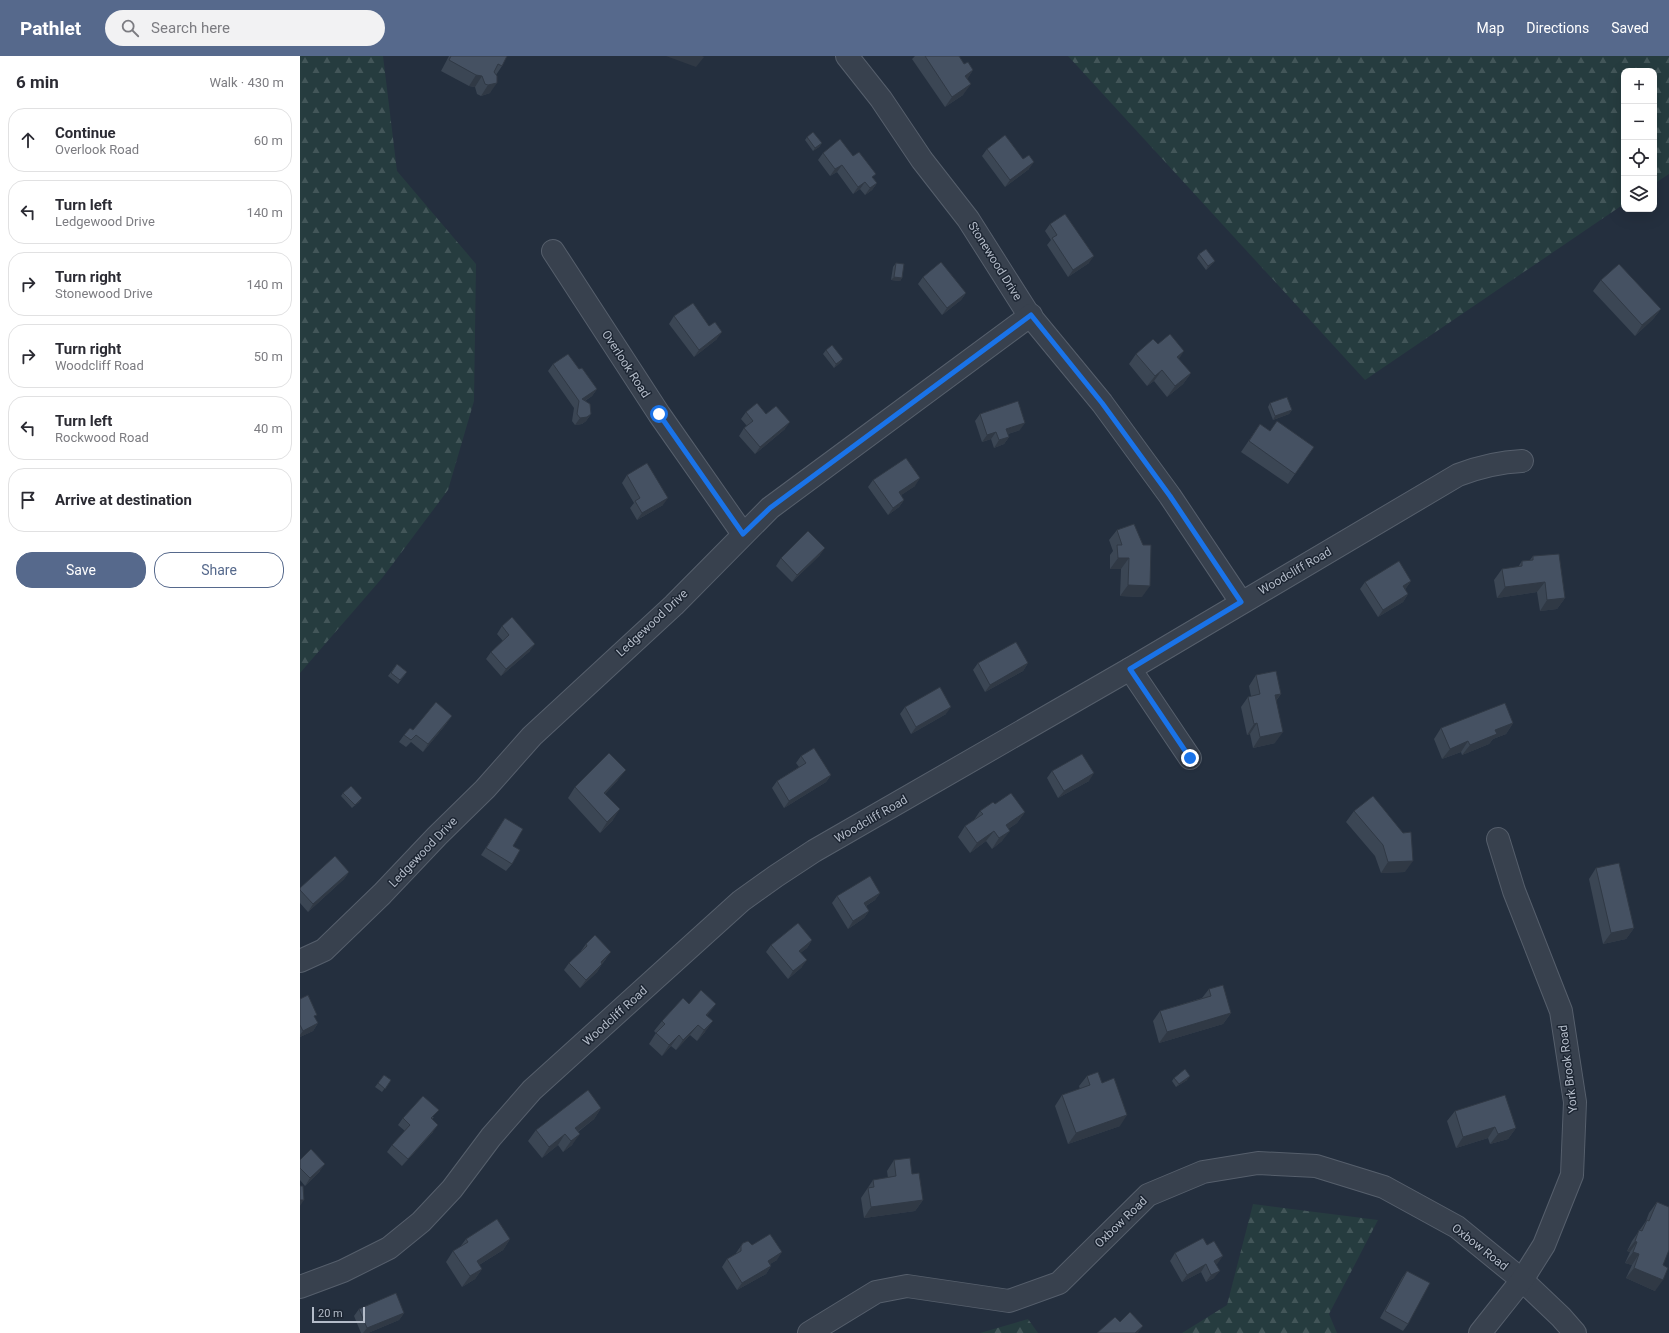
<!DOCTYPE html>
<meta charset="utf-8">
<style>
body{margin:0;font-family:Roboto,sans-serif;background:#f2f2f3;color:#2b2b33}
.controls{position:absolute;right:12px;top:12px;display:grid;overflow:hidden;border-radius:8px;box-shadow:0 4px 16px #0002}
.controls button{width:36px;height:36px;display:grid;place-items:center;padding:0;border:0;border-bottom:1px solid #e1e1e2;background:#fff;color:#2b2b33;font:20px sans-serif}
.scale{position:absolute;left:12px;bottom:10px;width:53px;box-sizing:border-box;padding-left:4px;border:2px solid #b4bcc9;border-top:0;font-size:11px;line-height:14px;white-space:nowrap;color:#b4bcc9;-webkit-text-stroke:3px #1d2633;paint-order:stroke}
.stop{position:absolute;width:12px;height:12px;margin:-9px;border:3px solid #1a73e8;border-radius:50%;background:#fff}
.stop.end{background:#1a73e8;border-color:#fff;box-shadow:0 1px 4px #0008}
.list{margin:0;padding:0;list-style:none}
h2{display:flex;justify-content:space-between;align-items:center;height:52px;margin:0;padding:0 16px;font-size:17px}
h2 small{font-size:13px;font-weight:400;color:#7c7c81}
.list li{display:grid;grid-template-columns:26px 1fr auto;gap:12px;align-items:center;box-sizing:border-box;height:64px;margin:0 8px 8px;padding:0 8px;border:1px solid #e1e1e2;border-radius:16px}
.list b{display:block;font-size:15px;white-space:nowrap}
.list p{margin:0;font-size:13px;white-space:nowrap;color:#7c7c81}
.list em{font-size:13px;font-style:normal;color:#7c7c81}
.actions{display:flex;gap:8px;padding:12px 16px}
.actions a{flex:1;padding:9px 0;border:1px solid #56698c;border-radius:16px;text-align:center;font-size:14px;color:#56698c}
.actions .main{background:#56698c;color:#fff}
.icon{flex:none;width:22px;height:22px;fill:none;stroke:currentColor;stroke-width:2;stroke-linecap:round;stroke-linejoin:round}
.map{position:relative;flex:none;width:1369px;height:1277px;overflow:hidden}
header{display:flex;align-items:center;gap:24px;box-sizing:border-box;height:56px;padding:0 20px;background:#56698c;color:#fff}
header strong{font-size:19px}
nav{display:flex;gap:22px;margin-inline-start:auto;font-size:14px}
.search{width:280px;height:36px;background:#f2f2f3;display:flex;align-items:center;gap:10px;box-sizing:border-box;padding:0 14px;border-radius:22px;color:#7c7c81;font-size:15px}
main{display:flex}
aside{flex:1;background:#fff}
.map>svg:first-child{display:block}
.forest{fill:url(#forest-firs)}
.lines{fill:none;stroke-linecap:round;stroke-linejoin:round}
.minor-casing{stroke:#565f6c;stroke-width:24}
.minor{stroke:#38414e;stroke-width:22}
.wall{fill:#3b4654}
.shaded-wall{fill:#303945}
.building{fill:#455162;stroke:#303945}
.route{stroke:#1a73e8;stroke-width:5}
.labels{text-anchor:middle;stroke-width:3;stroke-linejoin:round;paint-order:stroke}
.street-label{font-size:12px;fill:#b4bcc9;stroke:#1d2633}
</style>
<header>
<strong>Pathlet</strong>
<div class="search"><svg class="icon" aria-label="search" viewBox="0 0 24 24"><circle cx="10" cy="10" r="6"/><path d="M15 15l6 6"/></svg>Search here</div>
<nav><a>Map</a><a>Directions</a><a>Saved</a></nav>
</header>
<main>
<aside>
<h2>6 min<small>Walk · 430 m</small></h2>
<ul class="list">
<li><svg class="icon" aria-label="ahead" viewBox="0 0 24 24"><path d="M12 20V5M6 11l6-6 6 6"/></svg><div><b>Continue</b><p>Overlook Road</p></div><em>60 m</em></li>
<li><svg class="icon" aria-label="left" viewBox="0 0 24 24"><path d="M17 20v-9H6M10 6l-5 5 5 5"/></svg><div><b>Turn left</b><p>Ledgewood Drive</p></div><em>140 m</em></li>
<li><svg class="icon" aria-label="right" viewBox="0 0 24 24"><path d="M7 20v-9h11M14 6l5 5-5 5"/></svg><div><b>Turn right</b><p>Stonewood Drive</p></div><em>140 m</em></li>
<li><svg class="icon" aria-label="right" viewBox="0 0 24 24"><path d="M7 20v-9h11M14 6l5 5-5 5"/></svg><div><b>Turn right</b><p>Woodcliff Road</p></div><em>50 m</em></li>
<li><svg class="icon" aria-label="left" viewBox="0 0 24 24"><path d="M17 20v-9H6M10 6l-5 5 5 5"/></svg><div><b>Turn left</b><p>Rockwood Road</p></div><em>40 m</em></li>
<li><svg class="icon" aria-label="arrive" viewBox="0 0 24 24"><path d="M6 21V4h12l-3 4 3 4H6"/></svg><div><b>Arrive at destination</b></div></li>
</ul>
<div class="actions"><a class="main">Save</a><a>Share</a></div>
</aside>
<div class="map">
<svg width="1369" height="1277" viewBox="0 0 1369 1277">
<defs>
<pattern id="forest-firs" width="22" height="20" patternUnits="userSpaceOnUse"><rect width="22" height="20" fill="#263c3f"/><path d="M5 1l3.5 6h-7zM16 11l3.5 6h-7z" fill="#435659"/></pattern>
</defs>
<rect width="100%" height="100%" fill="#242f3e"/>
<g class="forest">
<path d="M0,0H83L97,115L176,208L174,345L148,434L83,521L0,617Z"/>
<path d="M768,0H1369V118L1354,128V15H1324V148L1065,324Z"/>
<path d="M953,1148L1078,1164L1029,1258L1037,1277H882L927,1249Z"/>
<path d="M728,1263L738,1277H680Z"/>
</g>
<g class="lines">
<defs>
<g id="minor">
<path d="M547,0L581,43L622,104L668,163L727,256L802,347L870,440L941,546"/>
<path d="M253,195L359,358L443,478"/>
<path d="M830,613L890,702"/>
<path d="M0,905L24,894L82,838L137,780L185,733L232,680L374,549L470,452L731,259"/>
<path d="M0,1231L43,1215L89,1192L121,1166L152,1133L191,1081L232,1034L441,845L476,820L514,795L830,613L1158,419C1179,411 1199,406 1222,405"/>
<path d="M509,1277L576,1236L607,1230L709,1245L759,1227L848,1139L903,1116L958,1107L1016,1110L1084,1131L1157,1171L1222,1224L1261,1261L1275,1277"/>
<path d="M1180,1277L1222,1224L1244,1189L1272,1119L1275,1046L1261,955L1214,835L1198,783"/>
</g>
</defs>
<use href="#minor" class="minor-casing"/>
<use href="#minor" class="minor"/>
</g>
<g class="wall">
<path d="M149,0H207L202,10L196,19L190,37L181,40L177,38L175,31L169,30L141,15Z"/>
<path d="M615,0H659L664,8L673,14L667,23L663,39L645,51L612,3Z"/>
<path d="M507,81L522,87L519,91L513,95L505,84Z"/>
<path d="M687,93L729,113L705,131L682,100Z"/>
<path d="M523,97L553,100L573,122L577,127L572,134L565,139L560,133L553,138L537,116L530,120L518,104Z"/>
<path d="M750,168L789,207L768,221L747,189L751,184L745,175Z"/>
<path d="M899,198L915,205L906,214L897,202Z"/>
<path d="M596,207L602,222L600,225L591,224L593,211Z"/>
<path d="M623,221L666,237L661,244L642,259L618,228Z"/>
<path d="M1301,224L1361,253L1353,263L1335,280L1293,235Z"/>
<path d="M374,260L417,283L394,301L369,268Z"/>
<path d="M858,288L878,303L891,317L883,328L867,341L854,325L847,330L829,308L836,298Z"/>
<path d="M526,294L543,303L540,307L534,312L523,298Z"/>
<path d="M253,308L279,313L297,333L292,340L285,345L291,358L286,365L282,368L275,369L272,365L274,352L248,315Z"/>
<path d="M970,347L992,354L989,358L973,364L968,351Z"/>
<path d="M446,356L485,373L455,398L439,380L444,372L447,370L441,363Z"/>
<path d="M680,358L720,374L708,378L709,381L704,388L694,392L691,383L682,386L675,365Z"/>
<path d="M960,368L970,375L1014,391L988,428L941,396Z"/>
<path d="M327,419L363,449L337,464L330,452L334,447L322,427Z"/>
<path d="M573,424L615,430L601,439L604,444L599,451L588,459L568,431Z"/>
<path d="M834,468L842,541L820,540L821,513H810V499L813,495L809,484L817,474Z"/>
<path d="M520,499L492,526L476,510L481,502Z"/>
<path d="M1233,500L1265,542L1257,553L1240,555L1237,536L1197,542L1194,524L1202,513L1218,511L1222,505L1230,504Z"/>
<path d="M1111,525L1106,532L1105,533L1108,538L1103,546L1078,561L1060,533L1065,526Z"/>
<path d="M202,570L230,595L201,620L186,603L191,596L203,585L197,578Z"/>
<path d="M678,607H728L723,615L685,636L673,614Z"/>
<path d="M97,608L107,616L98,628L88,620Z"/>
<path d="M956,619L981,638L976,645L975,687L953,692L950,678L947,679L941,651L948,641L951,640L949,630Z"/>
<path d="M605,651L646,658L611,678L600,658Z"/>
<path d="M147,667L123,696L111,686L106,691L99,686L104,679L113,674Z"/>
<path d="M1213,667L1206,678L1193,683L1189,688L1162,699L1161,696L1142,703L1134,683L1141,672Z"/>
<path d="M501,700L531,719L526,726L484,752L472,732L477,725L499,711L496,707Z"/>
<path d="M752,715L789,725L758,742L747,722Z"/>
<path d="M318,724L305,738L313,764L300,777L268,742L275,731Z"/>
<path d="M43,737L62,742L59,746L52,752L41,740Z"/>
<path d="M695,748L725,756L717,767L708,773L702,785L692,793L686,785L670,797L658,781L665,770L674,764L680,755Z"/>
<path d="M1054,755L1103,777L1105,816L1081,817L1075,800L1046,766Z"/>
<path d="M205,762L213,790L212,808L206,815L181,799Z"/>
<path d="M1296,812L1334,872L1326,883L1303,888L1289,823Z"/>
<path d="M49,816L44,823L8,856L0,847V832Z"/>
<path d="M580,837L575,844L566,850L569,855L564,862L548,873L532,847L537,840Z"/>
<path d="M512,884L507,892L500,897L502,911L488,923L466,896L471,889Z"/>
<path d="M286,888L306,903L302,908L297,916L280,932L264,914L269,907L281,896V895Z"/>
<path d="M909,933L931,957L923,968L859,987L853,965L860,955L902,942Z"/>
<path d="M0,943L15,962L18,967L13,975L0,981Z"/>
<path d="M389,948L407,960L405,976L397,985L390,979L376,994L371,990L362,1000L349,988L356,977L354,975L362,965Z"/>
<path d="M84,1019L91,1024L82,1036L75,1031Z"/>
<path d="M787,1020L820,1070L768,1088L755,1050L762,1039L780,1033L779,1030Z"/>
<path d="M874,1022L887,1024L876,1031L872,1025Z"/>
<path d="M301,1052L294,1063L278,1076L272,1089L263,1096L258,1089L242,1102L228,1085L236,1074Z"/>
<path d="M1155,1055L1216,1072L1208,1083L1190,1088L1188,1082L1156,1092L1147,1065Z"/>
<path d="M134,1061L132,1063L133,1076L102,1110L87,1096L92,1089L105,1075L98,1069L103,1062Z"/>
<path d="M0,1104L20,1115L5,1130L0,1124Z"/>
<path d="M594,1104L612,1118L623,1144L615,1155L564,1162L561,1142L573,1124L588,1122L587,1115Z"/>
<path d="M1357,1146L1363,1209L1355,1235L1326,1222L1332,1209L1325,1207L1330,1196L1327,1195L1332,1185L1346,1165L1349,1157Z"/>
<path d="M166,1183H210L203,1194L179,1209L182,1213L175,1223L162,1231L146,1206L153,1195L160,1191Z"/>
<path d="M443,1187L452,1189L477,1204L470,1208L471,1210L466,1218L437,1234L422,1211L427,1203L436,1198V1197Z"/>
<path d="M907,1189L918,1207L916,1208L914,1222L906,1226L901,1216L882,1226L870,1205L875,1197Z"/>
<path d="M1107,1215L1108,1268L1103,1275L1080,1262L1102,1222Z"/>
<path d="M59,1253L104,1257L99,1264L68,1277H61L54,1260Z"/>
</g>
<g class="shaded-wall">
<path d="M366,0H402L404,1L396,11Z"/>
<path d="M673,14L666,25L665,20Z"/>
<path d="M176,19L182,20L175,31L169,30Z"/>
<path d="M197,27L190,37L181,40L188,29Z"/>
<path d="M671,28L663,39L645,51L652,41Z"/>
<path d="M522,87L519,91L513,95L515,92Z"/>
<path d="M734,106L729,113L705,131L710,124Z"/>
<path d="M542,109L537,116L530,120L535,113Z"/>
<path d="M565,126L560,133L553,138L558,131Z"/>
<path d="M577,127L572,134L565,139L570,132Z"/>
<path d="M794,200L789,207L768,221L773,214Z"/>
<path d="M915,205L906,214L908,210Z"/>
<path d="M594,221L602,222L600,225L591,224Z"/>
<path d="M666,237L661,244L642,259L647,252Z"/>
<path d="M1361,253L1353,263L1335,280L1342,269Z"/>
<path d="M422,276L417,283L394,301L399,294Z"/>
<path d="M884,295L877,306V301Z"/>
<path d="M543,303L540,307L534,312L536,308Z"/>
<path d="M862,314L854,325L847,330L855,320Z"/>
<path d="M891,317L883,328L867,341L875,330Z"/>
<path d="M297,333L292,340L278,349L282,343Z"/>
<path d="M992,354L989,358L973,364L975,360Z"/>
<path d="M291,358L286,365L282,368L275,369L280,362Z"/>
<path d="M490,366L485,373L455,398L460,391Z"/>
<path d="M725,367L720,374L701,380L706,373Z"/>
<path d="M696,376L691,383L682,386L687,379Z"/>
<path d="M709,381L704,388L694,392L699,384Z"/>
<path d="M620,422L615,430L594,444L599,436Z"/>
<path d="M368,442L363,449L337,464L342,457Z"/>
<path d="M604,444L599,451L588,459L593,452Z"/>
<path d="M525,492L520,499L492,526L497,519Z"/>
<path d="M818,502H829L821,513H810Z"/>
<path d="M1111,525L1106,532L1098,537L1103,530Z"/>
<path d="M1245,526L1237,536L1197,542L1205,531Z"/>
<path d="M828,529L850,530L842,541L820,540Z"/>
<path d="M1108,538L1103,546L1078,561L1083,554Z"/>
<path d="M1265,542L1257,553L1240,555L1247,544Z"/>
<path d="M235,588L230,595L201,620L206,613Z"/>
<path d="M728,607L723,615L685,636L690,629Z"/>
<path d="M981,638L973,648L975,639Z"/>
<path d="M651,651L646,658L611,678L616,671Z"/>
<path d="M152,660L147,667L123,696L128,688Z"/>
<path d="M957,667L950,678L947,679L954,668Z"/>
<path d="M1213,667L1206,678L1193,683L1189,688L1162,699L1170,689L1195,674Z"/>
<path d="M983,676L975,687L953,692L960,681Z"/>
<path d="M1168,685L1161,696L1142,703L1150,693Z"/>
<path d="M326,714L318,724L296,747L304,737Z"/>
<path d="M794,717L789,725L758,742L764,735Z"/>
<path d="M531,719L526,726L484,752L489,745Z"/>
<path d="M62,742L59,746L52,752Z"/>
<path d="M320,753L313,764L300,777L307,766Z"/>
<path d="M725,756L717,767L698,780L706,769Z"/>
<path d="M694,775L686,785L670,797L677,787Z"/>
<path d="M710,775L702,785L692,793L699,782Z"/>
<path d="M1113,805L1105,816L1081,817L1088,806Z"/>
<path d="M49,816L44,823L8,856L13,848Z"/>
<path d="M580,837L575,844L559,854L564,847Z"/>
<path d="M569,855L564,862L548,873L553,865Z"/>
<path d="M1334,872L1326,883L1303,888L1311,877Z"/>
<path d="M512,884L507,892L494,902L499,895Z"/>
<path d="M311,896L306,903L295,914L301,906Z"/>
<path d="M507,904L502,911L488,923L493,915Z"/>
<path d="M302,908L297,916L280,932L286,924Z"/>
<path d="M416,948L408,959L398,969L406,959Z"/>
<path d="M931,957L923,968L859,987L867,976Z"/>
<path d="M413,965L405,976L397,985L404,974Z"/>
<path d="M18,967L13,975L0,981V979L3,975Z"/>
<path d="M398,969L390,979L376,994L383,984Z"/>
<path d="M379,979L371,990L362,1000L369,989Z"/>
<path d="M890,1020L887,1024L876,1031L879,1028Z"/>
<path d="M301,1052L294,1063L268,1083L275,1072Z"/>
<path d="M827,1059L820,1070L768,1088L776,1077Z"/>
<path d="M138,1069L133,1076L102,1110L108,1103Z"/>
<path d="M1195,1071L1188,1082L1156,1092L1163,1081Z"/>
<path d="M1216,1072L1208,1083L1190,1088L1198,1078Z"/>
<path d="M265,1078L258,1089L242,1102L249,1091Z"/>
<path d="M280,1078L272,1089L263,1096L271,1085Z"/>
<path d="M25,1108L20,1115L5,1130L10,1122Z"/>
<path d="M0,1144H4L0,1150Z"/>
<path d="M623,1144L615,1155L564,1162L571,1151Z"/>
<path d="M210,1183L203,1194L169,1215L177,1205Z"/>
<path d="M1335,1185L1337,1186L1330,1196L1327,1195Z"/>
<path d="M482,1196L477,1204L463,1212L468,1205Z"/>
<path d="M1333,1196L1339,1198L1332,1209L1325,1207Z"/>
<path d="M923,1200L918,1207L909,1212L914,1205Z"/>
<path d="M906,1208L901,1216L882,1226L887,1219Z"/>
<path d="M471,1210L466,1218L437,1234L442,1227Z"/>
<path d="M1334,1212L1363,1224L1355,1235L1326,1222Z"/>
<path d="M182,1213L175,1223L162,1231L170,1220Z"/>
<path d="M920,1215L914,1222L906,1226L911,1219Z"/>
<path d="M104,1257L99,1264L68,1277H63L67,1272Z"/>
<path d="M843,1270L838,1277H835Z"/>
</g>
<g class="building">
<path d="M151,0H207L202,10L198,8L194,16L197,20V27L188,29L185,28L182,20L176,19L149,4Z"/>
<path d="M625,0H659L664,8L668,6L673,14L665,20L671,28L652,41Z"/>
<path d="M513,76L522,87L515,92L507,81Z"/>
<path d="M705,79L723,103L729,99L734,106L710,124L687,93Z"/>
<path d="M540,83L553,100L559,96L576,118L572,121L577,127L570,132L565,126L558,131L542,109L535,113L523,97Z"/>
<path d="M765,158L794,200L773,214L752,182L757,179L750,168Z"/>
<path d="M906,193L915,205L908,210L899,198Z"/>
<path d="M641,206L666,237L647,252L623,221Z"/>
<path d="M596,207L604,208L602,222L594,221Z"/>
<path d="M1319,208L1361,253L1342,269L1301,224Z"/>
<path d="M393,247L409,270L415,266L422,276L399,294L374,260Z"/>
<path d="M870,278L884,295L877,301L891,317L875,330L862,314L855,320L836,298L853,283L858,288Z"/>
<path d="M532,289L543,303L536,308L526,294Z"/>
<path d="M268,298L279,313L282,312L297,333L282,343L290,348L291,358L287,361L280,362L277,358L279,345L253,308Z"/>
<path d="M987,341L992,354L975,360L970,347Z"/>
<path d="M718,345L725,367L706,373L709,381L699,384L696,376L687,379L680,358Z"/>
<path d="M457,347L466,358L476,350L490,366L460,391L444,372L453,365L446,356Z"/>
<path d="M977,365L1014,391L995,418L949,385L960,368L970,375Z"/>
<path d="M606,402L620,422L599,436L604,444L593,452L573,424Z"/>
<path d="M347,407L368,442L342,457L335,445L340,442L327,419Z"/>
<path d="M834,468L843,489H851L850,530L828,529L829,502H818L817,489H822L817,474Z"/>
<path d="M508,475L525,492L497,519L481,502Z"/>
<path d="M1259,498L1265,542L1247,544L1245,526L1205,531L1202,513L1222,510V505L1233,504V500Z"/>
<path d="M1099,505L1111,525L1103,530L1108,538L1083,554L1065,526Z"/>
<path d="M212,561L235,588L206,613L191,596L209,579L202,570Z"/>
<path d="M716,586L728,607L690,629L678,607Z"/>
<path d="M97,608L107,616L100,624L91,617Z"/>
<path d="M976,615L981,638L975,639L983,676L960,681L957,667L954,668L948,641L960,638L956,619Z"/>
<path d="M640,631L651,651L616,671L605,651Z"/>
<path d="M136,646L152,660L128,688L116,679L111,684L104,679L110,672L113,674Z"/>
<path d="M1205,647L1213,667L1195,674L1197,678L1170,689L1168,685L1150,693L1141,672Z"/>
<path d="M514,692L531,719L489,745L477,725L506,707L501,700Z"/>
<path d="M309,697L326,714L304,737L320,753L307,766L275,731Z"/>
<path d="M782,698L794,717L764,735L752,715Z"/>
<path d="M51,730L62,742L55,749L43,737Z"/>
<path d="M711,737L725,756L706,769L710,775L699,782L694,775L677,787L665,770L683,758L680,755L693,746L695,748Z"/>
<path d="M1073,740L1103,777L1111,776L1113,805L1088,806L1083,789L1054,755Z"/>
<path d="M205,762L223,773L213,790L220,794L212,808L186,792Z"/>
<path d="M35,800L49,816L13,848L0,834V832Z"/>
<path d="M1319,807L1334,872L1311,877L1296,812Z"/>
<path d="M570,820L580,837L564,847L569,855L553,865L537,840Z"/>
<path d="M498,867L512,884L499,895L507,904L493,915L471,889Z"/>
<path d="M295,879L311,896L301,906L302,908L286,924L269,907L287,890L286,888Z"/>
<path d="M923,929L931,957L867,976L860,955L911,940L909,933Z"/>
<path d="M401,934L416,948L406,959L413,965L404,974L398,969L383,984L379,979L369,989L356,977L365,968L362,965L383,942L389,948Z"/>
<path d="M8,939L17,959L14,960L18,967L3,975L0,969V943Z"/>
<path d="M885,1013L890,1020L879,1028L874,1022Z"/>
<path d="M798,1016L802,1027L814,1022L827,1059L776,1077L762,1039L790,1029L787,1020Z"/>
<path d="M84,1019L91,1024L85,1033L78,1027Z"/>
<path d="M288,1034L301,1052L275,1072L280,1078L271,1085L265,1078L249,1091L236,1074Z"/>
<path d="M1205,1039L1216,1072L1198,1078L1195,1071L1163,1081L1155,1055Z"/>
<path d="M123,1040L139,1054L131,1062L138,1069L108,1103L92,1089L110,1069L103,1062Z"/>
<path d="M11,1093L25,1108L10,1122L0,1112V1104Z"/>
<path d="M610,1102L612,1118L619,1117L623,1144L571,1151L568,1132L574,1131L573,1124L596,1120L594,1104Z"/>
<path d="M0,1130H3L4,1144H0Z"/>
<path d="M1357,1146L1369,1151V1194L1363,1209L1368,1212L1363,1224L1334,1212L1339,1198L1333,1196L1337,1186L1335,1185L1339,1174L1342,1175L1347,1164L1349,1165Z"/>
<path d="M197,1163L210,1183L177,1205L182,1213L170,1220L153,1195L168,1186L166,1183Z"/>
<path d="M470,1178L482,1196L468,1205L471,1210L442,1227L427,1203L441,1195V1190L443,1187L448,1185L452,1189Z"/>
<path d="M903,1182L907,1189L914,1185L923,1200L914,1205L920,1215L911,1219L906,1208L887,1219L875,1197Z"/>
<path d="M1107,1215L1130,1227L1108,1268L1085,1255Z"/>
<path d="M96,1237L104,1257L67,1272L59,1253Z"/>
<path d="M830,1256L843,1270L835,1277H797L815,1261L820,1266Z"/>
</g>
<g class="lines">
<path class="route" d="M359,358L443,478L470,452L731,259L802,347L870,440L941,546L830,613L890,702"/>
</g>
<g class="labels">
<g class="street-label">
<text transform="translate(695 205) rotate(58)" y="4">Stonewood Drive</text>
<text transform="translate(326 308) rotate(57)" y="4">Overlook Road</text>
<text transform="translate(995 515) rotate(-30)" y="4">Woodcliff Road</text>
<text transform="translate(352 567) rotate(-43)" y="4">Ledgewood Drive</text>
<text transform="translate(571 763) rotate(-30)" y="4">Woodcliff Road</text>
<text transform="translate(123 796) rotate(-46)" y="4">Ledgewood Drive</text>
<text transform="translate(315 960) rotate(-42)" y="4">Woodcliff Road</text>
<text transform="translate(1268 1013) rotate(-97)" y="4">York Brook Road</text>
<text transform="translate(821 1166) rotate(-44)" y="4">Oxbow Road</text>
<text transform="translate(1180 1191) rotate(38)" y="4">Oxbow Road</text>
</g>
</g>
</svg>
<div class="controls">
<button>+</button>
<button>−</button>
<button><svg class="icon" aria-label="locate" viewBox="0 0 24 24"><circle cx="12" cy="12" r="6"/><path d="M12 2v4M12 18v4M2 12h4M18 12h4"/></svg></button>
<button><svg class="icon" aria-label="layers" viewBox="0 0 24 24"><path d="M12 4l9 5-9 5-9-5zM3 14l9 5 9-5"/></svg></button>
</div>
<div class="scale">20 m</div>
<div class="stop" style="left:359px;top:358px"></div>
<div class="stop end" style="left:890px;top:702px"></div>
</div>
</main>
